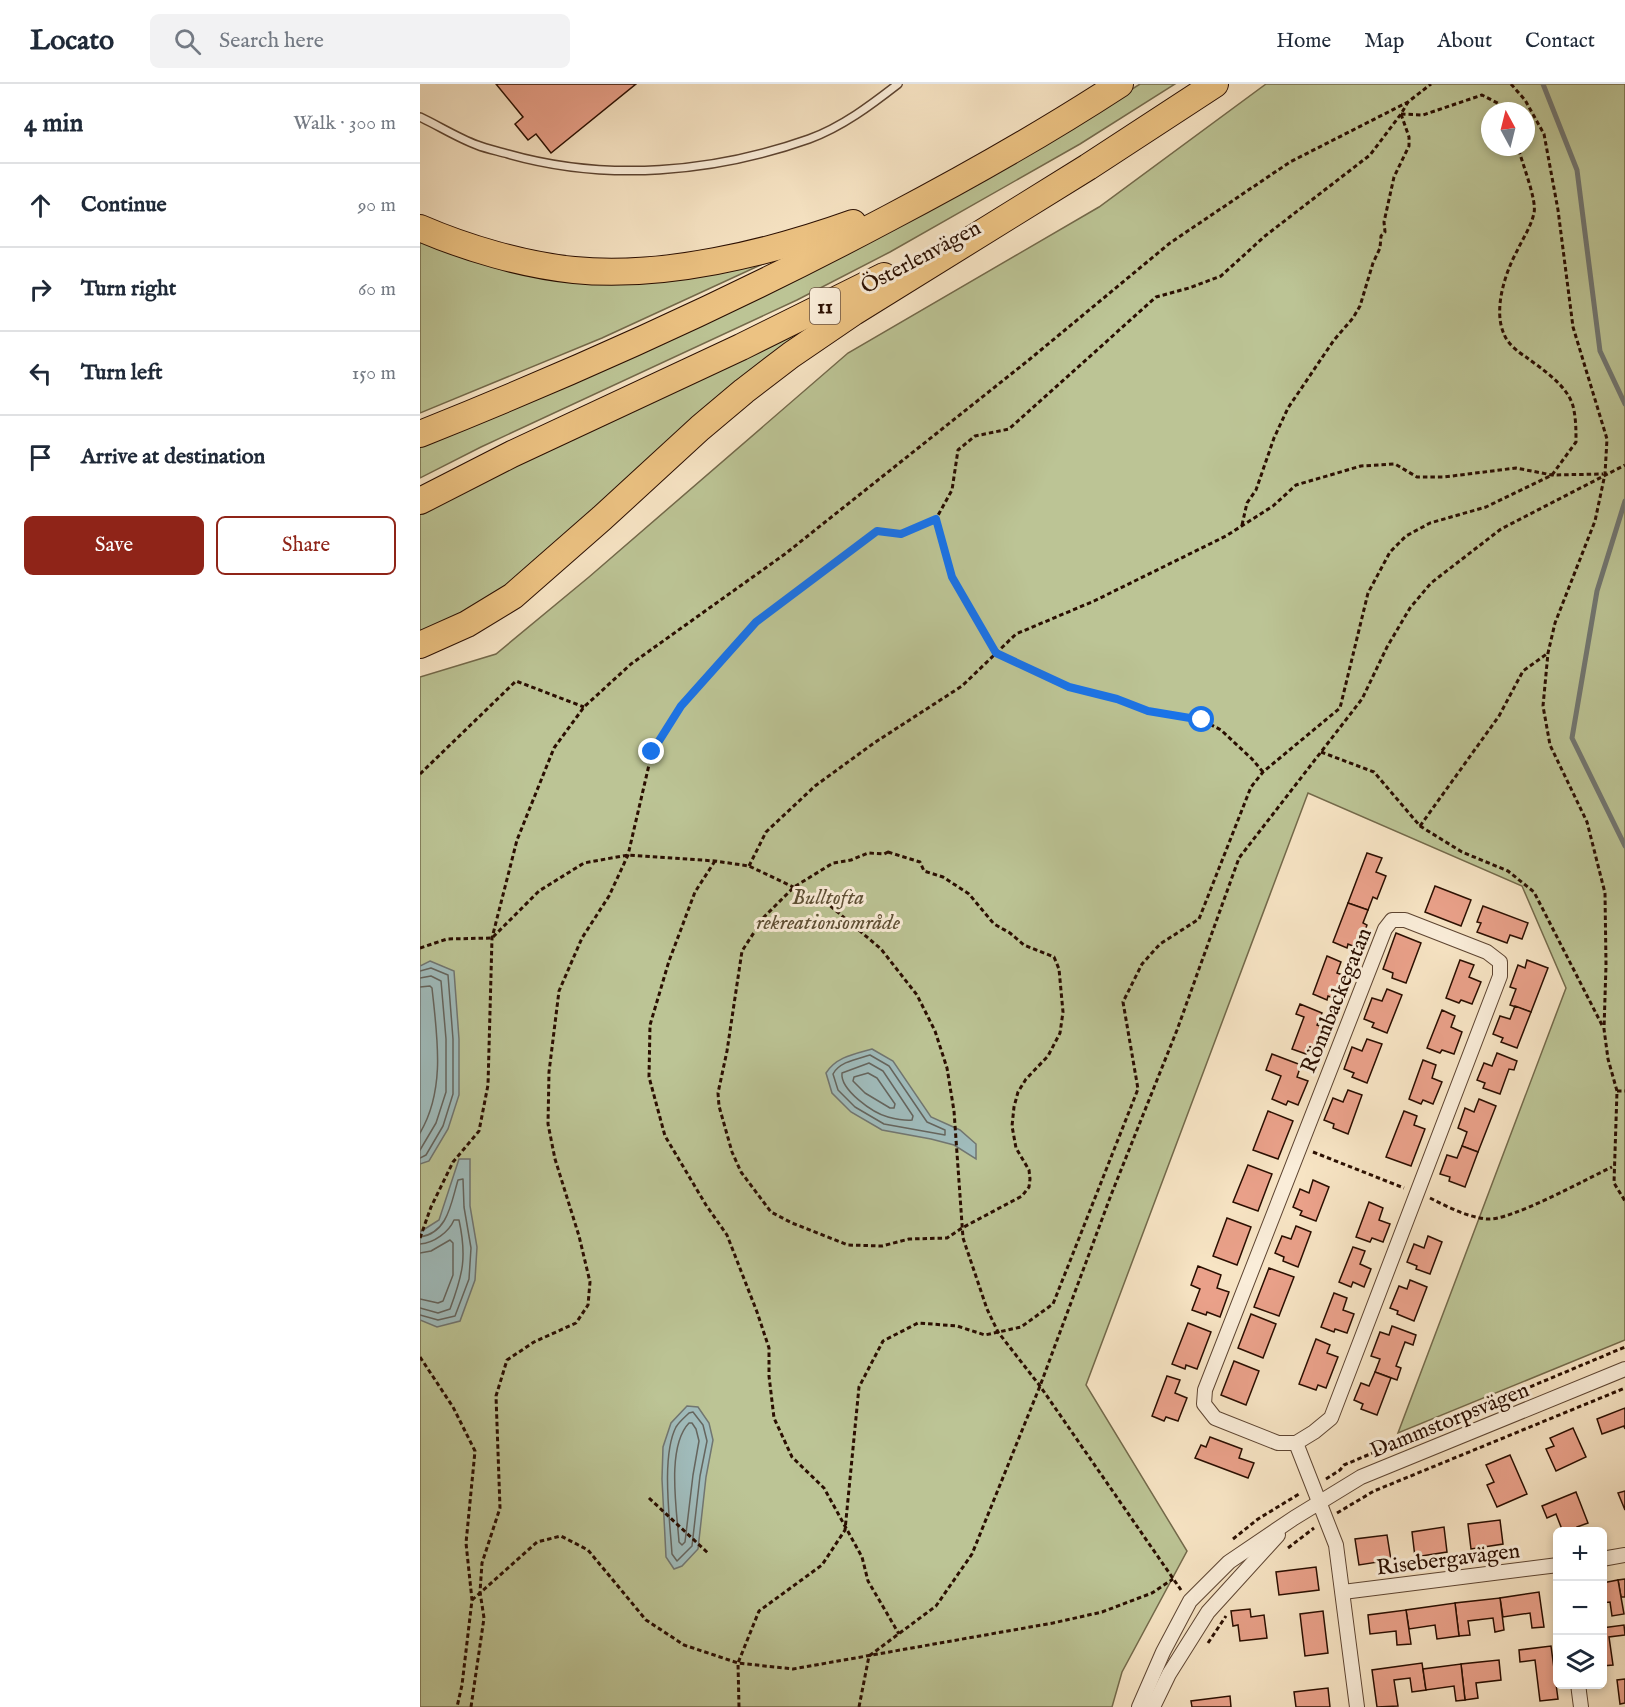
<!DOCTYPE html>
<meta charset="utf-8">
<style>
body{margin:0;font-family:"IM FELL English",serif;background:#f2f2f3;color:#1f2937}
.controls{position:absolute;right:18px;bottom:18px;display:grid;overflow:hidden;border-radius:9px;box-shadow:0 3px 9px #0003}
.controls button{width:54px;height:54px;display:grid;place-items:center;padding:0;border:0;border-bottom:2px solid #e0e1e3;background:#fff;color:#1f2937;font:30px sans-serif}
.compass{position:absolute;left:1061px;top:18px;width:54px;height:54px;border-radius:50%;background:#fff;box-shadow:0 3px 9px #0003;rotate:353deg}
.stop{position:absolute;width:18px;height:18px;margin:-14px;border:4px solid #1a73e8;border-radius:50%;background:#fff}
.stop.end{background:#1a73e8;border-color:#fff;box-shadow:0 2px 6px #0008}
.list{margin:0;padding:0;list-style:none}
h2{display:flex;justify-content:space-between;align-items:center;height:78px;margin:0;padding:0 24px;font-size:26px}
h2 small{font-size:20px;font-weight:400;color:#747a83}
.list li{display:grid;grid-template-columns:39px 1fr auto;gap:18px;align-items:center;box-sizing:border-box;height:84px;padding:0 24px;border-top:2px solid #e0e1e3}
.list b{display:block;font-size:22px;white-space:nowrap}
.list em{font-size:20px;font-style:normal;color:#747a83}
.actions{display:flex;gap:12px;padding:18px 24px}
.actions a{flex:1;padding:14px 0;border:2px solid #8f2418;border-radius:9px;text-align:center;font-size:21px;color:#8f2418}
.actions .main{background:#8f2418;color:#fff}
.icon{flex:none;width:33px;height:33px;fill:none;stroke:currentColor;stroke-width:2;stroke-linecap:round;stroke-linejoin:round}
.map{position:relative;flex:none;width:1205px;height:1623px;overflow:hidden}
header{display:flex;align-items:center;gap:36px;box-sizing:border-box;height:84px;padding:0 30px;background:#fff;border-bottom:2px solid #e0e1e3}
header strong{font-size:28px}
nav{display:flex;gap:33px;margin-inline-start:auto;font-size:21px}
.search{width:420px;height:54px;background:#f2f2f3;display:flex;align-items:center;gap:15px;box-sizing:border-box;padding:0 21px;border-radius:9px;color:#747a83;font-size:22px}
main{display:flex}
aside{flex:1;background:#fff}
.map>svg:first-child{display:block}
.green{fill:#bcc495;stroke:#73694a;stroke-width:1.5;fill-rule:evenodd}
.water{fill:#a0bcbc;stroke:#717671;stroke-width:1.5}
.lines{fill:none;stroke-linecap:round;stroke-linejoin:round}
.shore{stroke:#65655e;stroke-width:1.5}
.stream{stroke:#717671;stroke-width:5}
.building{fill:#eaa18a;stroke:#2a0e00;stroke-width:1.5}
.service-casing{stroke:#5d4431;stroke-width:10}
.minor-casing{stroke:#5d4431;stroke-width:16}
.motorway-casing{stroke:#2a0e00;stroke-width:28}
.path{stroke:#2a0e00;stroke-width:3;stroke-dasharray:4.5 3;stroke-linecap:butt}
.service{stroke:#faedd9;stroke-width:7}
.minor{stroke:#faedd9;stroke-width:14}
.motorway{stroke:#ecc282;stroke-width:26}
.route{stroke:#1a73e8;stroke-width:8}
.labels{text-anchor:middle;stroke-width:6;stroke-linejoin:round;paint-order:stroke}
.shield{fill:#faedd9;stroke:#685141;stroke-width:1.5}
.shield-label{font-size:21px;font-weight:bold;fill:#2a0e00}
.street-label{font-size:22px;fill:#2a0e00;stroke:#faedd9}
.park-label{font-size:22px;font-style:italic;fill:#5d4e34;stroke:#faedd9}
</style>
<header>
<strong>Locato</strong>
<div class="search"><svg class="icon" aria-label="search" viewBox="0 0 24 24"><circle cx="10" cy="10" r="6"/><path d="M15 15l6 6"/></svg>Search here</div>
<nav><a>Home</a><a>Map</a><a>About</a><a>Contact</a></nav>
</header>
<main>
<aside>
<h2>4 min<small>Walk · 300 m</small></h2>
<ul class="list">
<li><svg class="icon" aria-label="ahead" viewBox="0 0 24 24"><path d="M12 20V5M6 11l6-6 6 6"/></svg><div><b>Continue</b></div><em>90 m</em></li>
<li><svg class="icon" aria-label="right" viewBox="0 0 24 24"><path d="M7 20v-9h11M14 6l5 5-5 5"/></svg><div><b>Turn right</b></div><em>60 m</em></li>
<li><svg class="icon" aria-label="left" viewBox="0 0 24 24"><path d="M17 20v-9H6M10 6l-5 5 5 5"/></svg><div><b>Turn left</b></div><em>150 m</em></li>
<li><svg class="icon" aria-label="arrive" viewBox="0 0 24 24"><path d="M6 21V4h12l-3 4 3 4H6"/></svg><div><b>Arrive at destination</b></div></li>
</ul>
<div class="actions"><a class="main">Save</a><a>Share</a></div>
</aside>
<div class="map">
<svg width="1205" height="1623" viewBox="0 0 1205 1623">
<rect width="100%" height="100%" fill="#f7e4c4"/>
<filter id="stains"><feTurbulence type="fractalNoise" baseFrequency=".00333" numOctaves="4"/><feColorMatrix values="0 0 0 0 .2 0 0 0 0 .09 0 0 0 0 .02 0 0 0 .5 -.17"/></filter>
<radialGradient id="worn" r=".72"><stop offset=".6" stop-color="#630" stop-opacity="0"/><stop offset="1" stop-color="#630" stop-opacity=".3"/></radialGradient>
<g class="green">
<path d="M720,0H755L660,60L470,168L377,216L61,363L0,394V359L652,43Z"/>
<path d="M846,0H1205V1256L978,1349L1146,904L1102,802L888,709L666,1301L767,1467L702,1588L692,1623H0V593L76,570L169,493L428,269L679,123ZM1070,27H1106V63H1070Z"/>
<path d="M0,153L85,181L347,178L182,254L0,329Z"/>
<path d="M394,238L397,243L154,449L65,517L0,552V425Z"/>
</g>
<g class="water">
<path d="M10,877L34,887L39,955V1011L28,1045L9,1077L0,1080V882Z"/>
<path d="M452,965L473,977L511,1033L540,1046L556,1060V1075L534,1061L511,1055L462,1046L431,1028L412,1009L406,989C416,973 434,970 452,965Z"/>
<path d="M39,1075H50V1122L57,1163L55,1196L40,1237L17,1243L0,1236V1148L19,1136Z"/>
<path d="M267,1322L278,1323L289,1339L293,1356L286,1393L278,1465L262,1482L254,1485L246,1473L242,1395L243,1363L251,1339Z"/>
</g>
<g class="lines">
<g class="shore">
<path d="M0,887L11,884L28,891L33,955V1010L23,1042L6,1071L0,1074"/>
<path d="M0,894L11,892L21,897L26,955V1008L16,1039L0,1066"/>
<path d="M0,903L10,902L12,904C17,952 26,1005 0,1049"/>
<path d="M450,971L469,982L507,1038L525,1046V1051L464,1040L435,1023L418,1006L413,990C419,978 437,975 450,971Z"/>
<path d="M449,979L463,987L493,1032L492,1036C485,1037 476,1035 468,1033C453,1029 420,1006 422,989Z"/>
<path d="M448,989L457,994L475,1020L474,1024H470L445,1009L433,997L434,993Z"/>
<path d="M0,1153C28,1149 31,1119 38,1096L43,1095L44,1123L51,1164L49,1195L35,1232L18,1236L0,1231"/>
<path d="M0,1160C14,1159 29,1148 34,1136H39C47,1173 43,1190 30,1225L18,1229L0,1224"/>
<path d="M0,1169L11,1167L30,1156L33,1159V1191L23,1217L18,1219L0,1215"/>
<path d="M273,1328L283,1341L287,1357L280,1392L272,1462L257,1477L252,1470C250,1437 241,1372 256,1343C259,1338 265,1333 269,1329Z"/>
<path d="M269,1339H272L276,1345L279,1357L273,1391L265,1458L262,1461L259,1458C257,1427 246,1363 269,1339Z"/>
</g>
<g class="stream">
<path d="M1123,0L1157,86L1180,267L1205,320"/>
<path d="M1205,417L1177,507L1152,654L1205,762"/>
</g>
</g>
<g class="building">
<path d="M76,0H216L131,69L116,50L108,56L95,40L103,33Z"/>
<path d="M947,769L962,774L956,788L966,792L957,815L953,813L948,826L928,819Z"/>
<path d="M1015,802L1051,816L1041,842L1005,828Z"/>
<path d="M928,819L948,826L943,839L947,841L938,864L928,860L927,864L913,858Z"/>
<path d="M1063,822L1108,839L1102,855L1090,851L1087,859L1057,848L1061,839L1057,838Z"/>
<path d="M976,849L1001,859L986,899L972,894L973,889L963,885Z"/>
<path d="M907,872L921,878L917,889L928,893L919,916L908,912L907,916L893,910Z"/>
<path d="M1040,876L1054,881L1049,893L1061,898L1052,920L1041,916L1039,919L1026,914Z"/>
<path d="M1107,876L1128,884L1111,928L1090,921L1096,905L1090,903L1098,881L1105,884Z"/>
<path d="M967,905L982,911L967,949L952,943L954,939L944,935L952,914L962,917Z"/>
<path d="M880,920L902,929L897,941L907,945L898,969L888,965L886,970L872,965L884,933L876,930Z"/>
<path d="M1095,922L1111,928L1097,964L1081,958L1083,954L1073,950L1080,932L1090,935Z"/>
<path d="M1022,926L1035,932L1031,943L1042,948L1034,970L1022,966L1020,969L1007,964Z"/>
<path d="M947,955L962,960L947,999L932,993L934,989L924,985L932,963L942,967Z"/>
<path d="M1077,969L1097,977L1094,986L1089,985L1080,1010L1063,1004L1065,999L1057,996L1064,979L1072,982Z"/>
<path d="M852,970L881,981L877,993L888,997L878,1021L868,1017L866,1021L852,1015L861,992L846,986Z"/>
<path d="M1003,976L1016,981L1012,994L1022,998L1013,1020L1003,1016L1001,1020L989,1015Z"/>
<path d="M928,1006L942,1011L928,1050L913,1044L914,1040L904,1036L913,1014L923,1018Z"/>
<path d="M1059,1015L1076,1022L1058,1068L1042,1062L1047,1048L1038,1044L1045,1024L1054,1028Z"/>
<path d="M848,1027L873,1037L858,1075L833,1066Z"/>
<path d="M984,1027L997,1032L994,1041L1005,1045L991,1082L966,1073Z"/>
<path d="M1042,1062L1058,1068L1045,1103L1029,1097L1030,1093L1020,1090L1027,1071L1037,1074Z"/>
<path d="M828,1081L852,1090L838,1127L813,1118Z"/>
<path d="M893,1096L909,1103L896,1137L880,1131L882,1127L873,1123L880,1105L889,1109Z"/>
<path d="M949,1118L963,1124L959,1136L970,1140L963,1158L952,1154L950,1158L936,1153Z"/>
<path d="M807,1134L831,1143L817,1181L793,1172Z"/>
<path d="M876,1142L891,1148L878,1183L863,1177L864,1173L855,1169L862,1152L871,1155Z"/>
<path d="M1008,1152L1022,1158L1010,1190L996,1185L997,1182L987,1178L994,1160L1004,1164Z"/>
<path d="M933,1163L945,1167L940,1180L951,1185L944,1203L933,1198L931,1203L919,1198Z"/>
<path d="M778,1182L801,1191L797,1204L809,1208L800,1233L787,1228L786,1231L772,1226L780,1205L771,1201Z"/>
<path d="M849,1184L874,1193L859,1232L834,1223Z"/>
<path d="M990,1196L1007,1203L994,1237L977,1230L978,1227L970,1224L979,1202L987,1205Z"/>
<path d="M914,1209L927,1214L923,1226L934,1230L927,1249L915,1245L914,1248L901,1243Z"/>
<path d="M831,1230L856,1240L843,1274L818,1264Z"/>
<path d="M768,1239L791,1248L777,1285L766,1281L765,1285L752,1280Z"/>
<path d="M972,1242L996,1251L993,1261L985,1258L976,1282L981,1284L977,1296L955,1288L960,1275L951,1272L960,1248L969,1251Z"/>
<path d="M896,1255L910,1261L907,1269L918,1273L906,1304L898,1301L896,1306L879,1300Z"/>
<path d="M814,1277L839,1287L826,1321L801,1311Z"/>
<path d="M955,1288L971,1294L957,1331L941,1325L943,1320L934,1316L941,1299L949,1302Z"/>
<path d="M747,1292L760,1296L755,1309L767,1314L758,1337L746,1333L744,1337L732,1332Z"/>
<path d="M1205,1324V1345L1204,1342L1182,1350L1177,1335Z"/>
<path d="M1153,1344L1166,1373L1136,1387L1126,1365L1134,1362L1130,1354Z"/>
<path d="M790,1353L822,1365L819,1374L834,1379L828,1394L775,1374L781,1361L786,1363Z"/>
<path d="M1090,1371L1107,1410L1077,1423L1067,1401L1074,1398L1066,1381Z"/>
<path d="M1205,1407V1426L1198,1409Z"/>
<path d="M1156,1408L1168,1439L1157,1443L1159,1448H1143L1136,1430L1127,1434L1122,1422Z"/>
<path d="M1080,1436L1083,1460L1051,1465L1048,1440Z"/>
<path d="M1024,1443L1027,1468L995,1473L992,1448Z"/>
<path d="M967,1451L971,1476L939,1481L935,1455Z"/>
<path d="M896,1483L899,1506L859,1511L856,1488Z"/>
<path d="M1205,1495V1513H1201L1198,1496Z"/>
<path d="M1198,1496L1204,1530L1192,1532L1190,1518L1182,1519V1499Z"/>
<path d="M1119,1508L1124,1543L1112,1544L1110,1529L1083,1533L1080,1514Z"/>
<path d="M1080,1514L1084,1546L1075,1548L1073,1534L1048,1537L1050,1551L1039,1552L1035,1519Z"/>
<path d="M1035,1519L1039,1552L1017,1555L1015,1541L989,1545L986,1526Z"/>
<path d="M830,1525L831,1533L844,1531L847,1554L820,1557L818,1541L813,1542L811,1527Z"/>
<path d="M986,1526L991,1560L977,1561L976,1547L950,1550L948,1531Z"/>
<path d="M903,1527L908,1569L885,1572L880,1530Z"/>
<path d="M1204,1541L1205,1551L1189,1553L1193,1581L1182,1582V1544Z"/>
<path d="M1131,1562L1138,1615L1120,1617L1115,1576L1100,1578L1099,1566Z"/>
<path d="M1079,1576L1081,1596L1056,1599L1058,1614L1045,1616L1041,1580Z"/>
<path d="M1002,1579L1006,1606L992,1608L990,1594L974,1596L978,1622L957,1623L952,1586Z"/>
<path d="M1041,1580L1045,1616L1036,1617L1034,1602L1006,1606L1003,1585Z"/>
<path d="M1205,1595V1619L1200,1620L1197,1596Z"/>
<path d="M908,1604L910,1623H876L874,1608Z"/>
<path d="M810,1612L811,1623H772L771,1617Z"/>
</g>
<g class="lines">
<defs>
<path id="service" d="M0,33C19,42 38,54 57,61C67,65 78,67 88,70C187,98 293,89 389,55C422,43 451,21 478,0"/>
<g id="minor">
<path d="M876,1359H858L795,1334L784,1320L785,1306L965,845L972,836H985L1067,868L1080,878V892L911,1334L894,1348L876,1359L916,1461L937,1623"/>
<path d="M1182,1475L1205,1471"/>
<path d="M923,1508L1138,1481"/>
<path d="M1158,1600L1161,1623"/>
<path d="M719,1623L743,1568L770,1517L809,1478L874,1434L941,1393L1205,1285"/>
<path d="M733,1623L749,1590L788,1528L858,1451"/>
</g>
<g id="motorway">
<path d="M0,144C46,164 104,181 154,186C243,195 349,169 433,139"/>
<path d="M0,350C160,286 317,215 469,134C547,93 625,49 700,0"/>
<path d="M0,417L92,370L321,263L464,192"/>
<path d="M0,561L47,540L93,512L182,434L280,344L324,307L371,271L434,228L668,83L795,0"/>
</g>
</defs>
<use href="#service" class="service-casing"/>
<use href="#minor" class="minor-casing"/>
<use href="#motorway" class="motorway-casing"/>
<g class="path">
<path d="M1091,0L1105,16L1124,50L1138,126L1153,243L1187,355L1185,390L1175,437L1135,539L1128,569L1123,622L1130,661L1167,738L1185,809L1186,881L1184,945L1188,975L1197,1007L1194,1099L1205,1117"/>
<path d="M981,30L1003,31L1062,11L1089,25L1090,27"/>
<path d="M516,435L532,493L576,569L649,603L697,615L728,627L782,636L801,646L832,675L843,688"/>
<path d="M822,441L827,419L836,406L854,354L868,324L914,256L933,234L940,222L953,179L960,164L961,152L965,148L964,138L974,93L989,62V53L981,30"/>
<path d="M901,668L954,688L1000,742L1042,768L1088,787L1114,808L1183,943"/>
<path d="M0,690L96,597L164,623"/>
<path d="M1000,742L1079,632L1103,587L1128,569"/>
<path d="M468,768L500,778L504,787L523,793L549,810L574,840L590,849L604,861L634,873L639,885L643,928L640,949L628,972L606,995L598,1008L594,1023L592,1042L596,1064L609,1086L610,1095L609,1103L602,1112L542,1144L527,1154L489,1155L462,1162L428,1161L372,1139L351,1128L321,1088L312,1068L299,1022L298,1009L307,967L322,867L344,833L374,803L413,779L431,776L448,769L464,770Z"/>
<path d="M295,777L275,808L249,877L230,941L229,993L245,1052L286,1121L307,1151L337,1228L349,1264V1292L354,1334L372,1373L404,1404L442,1473L448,1497L479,1550"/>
<path d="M329,782L346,748L395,702L454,659L542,602L596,550L674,517L806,452L853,422L876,401L941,382L975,380L997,393H1024L1096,384L1132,391L1183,390"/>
<path d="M0,864L27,855L72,854L119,807L164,779L208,771L295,777L329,782L407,819L461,865L497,911L515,947L527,984L534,1027L543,1154L567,1225L578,1248L620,1302L761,1506"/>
<path d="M1197,1007H1205"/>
<path d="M893,1068L984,1104"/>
<path d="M1010,1114C1028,1123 1047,1133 1067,1135C1091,1137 1166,1095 1192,1083"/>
<path d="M0,1154L11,1123L33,1078L59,1047L68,1001L72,854L97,756L134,664L164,623L211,580L365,470L610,275L750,159L870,78L988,18L1011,0"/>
<path d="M0,1273L33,1323L55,1367L46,1459L52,1516L42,1601L37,1623"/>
<path d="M906,1395L920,1386L924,1381L1205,1263"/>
<path d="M229,1414L289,1470"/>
<path d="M917,1429L954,1407L1205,1304"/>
<path d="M813,1455L838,1435L879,1410"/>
<path d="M868,1464L894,1444"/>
<path d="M52,1516L117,1458L141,1452L168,1466L226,1536L264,1561L318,1579L373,1585L633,1539L682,1528L732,1509L753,1495"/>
<path d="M788,1559L806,1532"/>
<path d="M51,1623L64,1534L60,1508L62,1479L80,1424L76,1312L87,1276L114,1258L156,1239L168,1221L170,1198L159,1152L135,1075L128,1040L129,988L139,907L162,854L189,812L208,771L232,668L261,622L336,538L457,447L481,450L516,435L532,406L538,366L555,352L589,345L736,213L769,204L801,192L845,152L950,71L981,30L988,18"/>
<path d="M319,1623L318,1579L339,1527L402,1481L425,1446L439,1303L463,1257L498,1239L537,1242L565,1251L601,1243L633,1220L718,1005L703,918L722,880L740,860L779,835L831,703L843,688L920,624L948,509L970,468L986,452L1010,439L1066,423L1132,391L1156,358C1156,346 1156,334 1153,322C1147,301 1122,285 1106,273C1098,268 1087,259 1084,250C1073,226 1085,189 1097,167C1103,154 1111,143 1114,129C1117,116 1102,79 1098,63"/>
<path d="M439,1623L449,1572L516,1522L552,1470L620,1302L691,1111L757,946L819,774L942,615L967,563L990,524L1011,499L1081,445L1205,381"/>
</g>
<use href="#service" class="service"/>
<use href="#minor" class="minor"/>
<use href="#motorway" class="motorway"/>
</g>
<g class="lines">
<path class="route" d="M232,668L261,622L336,538L457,447L481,450L516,435L532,493L576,569L649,603L697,615L728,627L782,636"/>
</g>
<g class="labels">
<rect class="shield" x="390" y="204" width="30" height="36" rx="4.5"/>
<g class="shield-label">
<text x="405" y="229">11</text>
</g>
<g class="street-label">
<text transform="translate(500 172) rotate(-28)" y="8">Österlenvägen</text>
<text transform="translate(915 916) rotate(-68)" y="8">Rönnbackegatan</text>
<text transform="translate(1029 1335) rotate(-22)" y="8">Dammstorpsvägen</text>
<text transform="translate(1028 1474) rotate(-7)" y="8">Risebergavägen</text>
</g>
<g class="park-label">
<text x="408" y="820">Bulltofta<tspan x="408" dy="25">rekreationsområde</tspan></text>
</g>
</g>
<rect width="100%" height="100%" filter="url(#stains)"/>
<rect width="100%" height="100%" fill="url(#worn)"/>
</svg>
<div class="controls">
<button>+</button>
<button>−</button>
<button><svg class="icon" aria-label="layers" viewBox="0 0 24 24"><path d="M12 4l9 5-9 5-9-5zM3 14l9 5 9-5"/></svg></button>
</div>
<svg class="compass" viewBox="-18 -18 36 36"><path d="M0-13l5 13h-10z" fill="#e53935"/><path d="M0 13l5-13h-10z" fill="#747a83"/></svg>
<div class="stop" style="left:782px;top:636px"></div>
<div class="stop end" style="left:232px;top:668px"></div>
</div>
</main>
